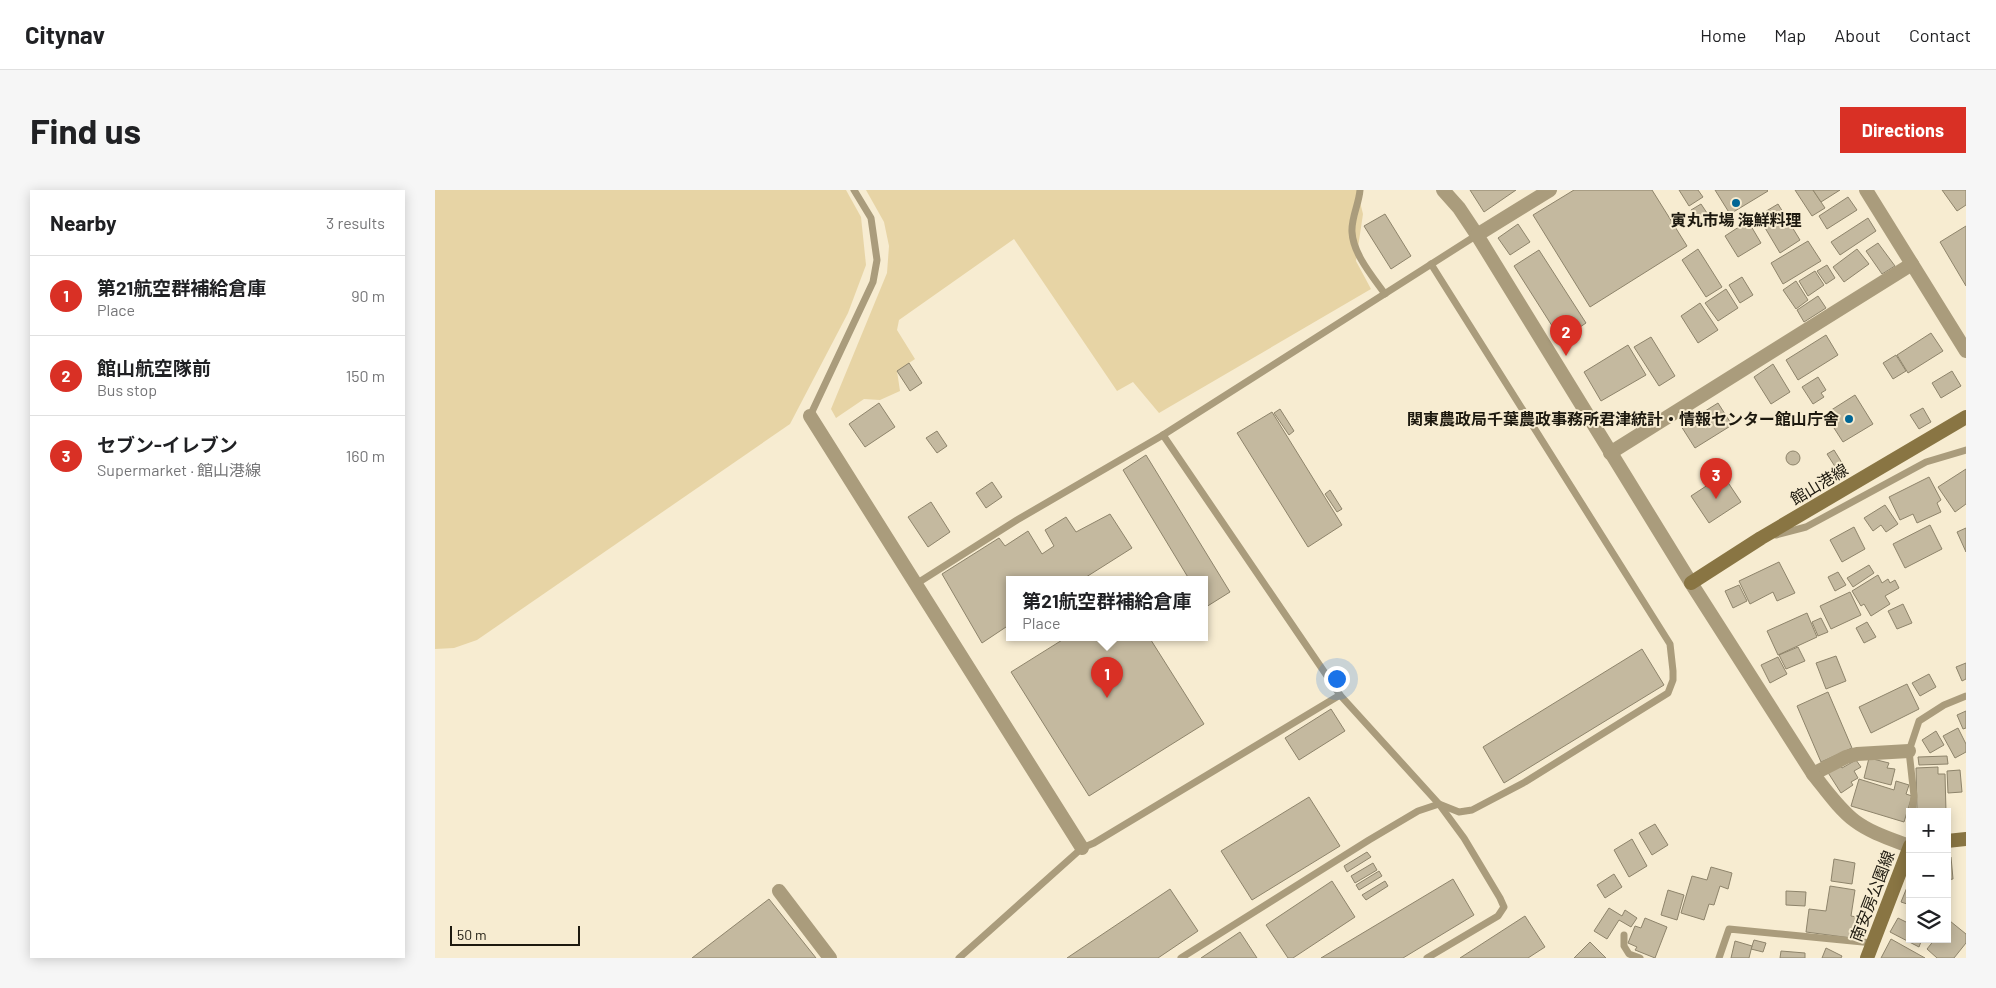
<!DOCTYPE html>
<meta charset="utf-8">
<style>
body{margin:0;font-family:Barlow,"Noto Sans JP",sans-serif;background:#f6f6f6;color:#202124}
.controls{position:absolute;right:15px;bottom:15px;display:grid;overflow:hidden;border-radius:0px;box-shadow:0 2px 12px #0003}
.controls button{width:45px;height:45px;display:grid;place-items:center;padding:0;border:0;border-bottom:1px solid #e0e0e0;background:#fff;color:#202124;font:25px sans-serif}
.scale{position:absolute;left:15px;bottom:12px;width:130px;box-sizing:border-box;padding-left:5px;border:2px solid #1d190f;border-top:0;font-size:14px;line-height:18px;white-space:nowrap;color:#1d190f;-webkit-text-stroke:4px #f7ecd1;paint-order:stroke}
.you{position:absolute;left:901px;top:488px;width:18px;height:18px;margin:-12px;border:4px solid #fff;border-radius:50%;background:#1a73e8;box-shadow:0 0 0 8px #1a73e833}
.badge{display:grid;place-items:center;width:32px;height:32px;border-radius:50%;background:#d93025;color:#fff;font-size:16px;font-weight:700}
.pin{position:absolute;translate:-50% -41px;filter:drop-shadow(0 1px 2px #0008)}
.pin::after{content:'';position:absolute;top:26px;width:18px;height:15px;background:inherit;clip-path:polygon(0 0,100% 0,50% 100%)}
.popup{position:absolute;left:571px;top:386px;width:202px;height:65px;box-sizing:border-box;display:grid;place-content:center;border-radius:0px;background:#fff;filter:drop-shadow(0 1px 4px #0005);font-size:16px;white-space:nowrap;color:#757577}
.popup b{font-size:19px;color:#202124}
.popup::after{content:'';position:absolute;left:50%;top:100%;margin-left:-10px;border:10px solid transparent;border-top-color:#fff}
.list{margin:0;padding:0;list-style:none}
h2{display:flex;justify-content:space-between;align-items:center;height:65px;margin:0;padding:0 20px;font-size:21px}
h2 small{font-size:16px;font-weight:400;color:#757577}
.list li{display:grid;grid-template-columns:32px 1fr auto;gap:15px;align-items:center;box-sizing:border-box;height:80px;padding:0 20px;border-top:1px solid #e0e0e0}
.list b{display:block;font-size:19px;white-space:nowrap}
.list p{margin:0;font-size:16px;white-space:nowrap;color:#757577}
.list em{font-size:16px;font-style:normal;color:#757577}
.icon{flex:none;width:28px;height:28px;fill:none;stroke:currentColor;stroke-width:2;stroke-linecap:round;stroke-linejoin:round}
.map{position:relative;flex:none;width:1531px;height:768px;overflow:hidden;border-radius:0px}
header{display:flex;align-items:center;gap:30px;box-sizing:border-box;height:70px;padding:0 25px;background:#fff;border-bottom:1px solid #e0e0e0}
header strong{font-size:24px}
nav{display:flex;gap:28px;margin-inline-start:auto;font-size:18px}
.intro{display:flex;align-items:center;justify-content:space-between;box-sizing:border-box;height:120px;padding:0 30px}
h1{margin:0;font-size:35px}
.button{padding:12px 22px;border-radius:0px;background:#d93025;color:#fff;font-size:18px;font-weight:700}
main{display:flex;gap:30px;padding:0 30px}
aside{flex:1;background:#fff;border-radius:0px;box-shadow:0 2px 12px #0003}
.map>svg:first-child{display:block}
.green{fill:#e7d4a5}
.building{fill:#c4b99f;stroke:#8e846b}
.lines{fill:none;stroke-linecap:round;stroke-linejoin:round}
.service{stroke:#aa9c7c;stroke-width:7}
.minor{stroke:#aa9c7c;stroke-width:14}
.tertiary{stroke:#aa9c7c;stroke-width:14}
.secondary{stroke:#897543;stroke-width:14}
.poi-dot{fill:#016695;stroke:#f7ecd1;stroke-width:2}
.labels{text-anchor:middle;stroke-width:4;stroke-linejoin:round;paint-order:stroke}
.poi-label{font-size:16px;font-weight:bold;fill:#1d190f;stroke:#f7ecd1}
.street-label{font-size:16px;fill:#1d190f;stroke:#f7ecd1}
</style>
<header>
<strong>Citynav</strong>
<nav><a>Home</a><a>Map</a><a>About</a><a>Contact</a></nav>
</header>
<div class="intro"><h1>Find us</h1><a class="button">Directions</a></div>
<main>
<aside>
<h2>Nearby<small>3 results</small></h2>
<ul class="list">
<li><span class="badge">1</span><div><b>第21航空群補給倉庫</b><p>Place</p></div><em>90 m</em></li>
<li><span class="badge">2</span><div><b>館山航空隊前</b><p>Bus stop</p></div><em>150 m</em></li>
<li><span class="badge">3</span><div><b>セブン-イレブン</b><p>Supermarket · 館山港線</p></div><em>160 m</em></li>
</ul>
</aside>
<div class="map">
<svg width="1531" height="768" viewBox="0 0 1531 768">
<rect width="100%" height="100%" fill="#f7ecd1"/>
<g class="green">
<path d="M0,0H411L426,27L431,75L413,123L355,234L42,450L19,458L0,459Z"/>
<path d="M431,0H922L928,24L921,71L936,99L724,223L698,192L682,201L579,49L464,130L462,140L480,169L462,181L465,201L445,210L429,209L401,228L396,219L452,83L454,56L449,32Z"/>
</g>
<g class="building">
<path d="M1035,0H1081L1049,22Z"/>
<path d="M1139,0H1217L1252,56L1155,117L1098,25Z"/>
<path d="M1244,0H1263L1268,7L1254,16Z"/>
<path d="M1280,0H1332L1333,1L1295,24Z"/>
<path d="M1360,0H1378L1390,18L1377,26Z"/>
<path d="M1378,0H1405L1386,12Z"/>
<path d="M1507,0H1531V15L1522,21Z"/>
<path d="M1413,7L1422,20L1392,39L1384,26Z"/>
<path d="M1266,14L1272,23L1262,29L1256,20Z"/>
<path d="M1343,14L1365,50L1345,63L1323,26Z"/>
<path d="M950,24L976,66L956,79L929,36Z"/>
<path d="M1433,28L1441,41L1405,65L1396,52Z"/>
<path d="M1313,31L1326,53L1303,67L1290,46Z"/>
<path d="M1083,34L1095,52L1075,65L1063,48Z"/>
<path d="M1531,36V96L1505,52Z"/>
<path d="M1373,51L1386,71L1348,94L1336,73Z"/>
<path d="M1443,53L1460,76L1447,84L1431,61Z"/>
<path d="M1263,59L1287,97L1271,107L1247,70Z"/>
<path d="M1422,59L1434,74L1409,92L1398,77Z"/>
<path d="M1104,60L1151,133L1126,150L1079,76Z"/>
<path d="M1392,75L1400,88L1391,94L1382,81Z"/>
<path d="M1380,81L1389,95L1373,106L1364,91Z"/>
<path d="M1307,87L1318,105L1305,113L1294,95Z"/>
<path d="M1361,91L1373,110L1361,119L1348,100Z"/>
<path d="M1291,99L1303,118L1283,131L1270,113Z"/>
<path d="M1383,106L1391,118L1369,132L1362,120Z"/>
<path d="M1265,113L1283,140L1263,153L1246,126Z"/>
<path d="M1496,143L1508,161L1473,183L1462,165Z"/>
<path d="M1391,145L1403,165L1363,190L1351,170Z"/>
<path d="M1216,147L1240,186L1224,196L1199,157Z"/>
<path d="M1193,155L1211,185L1166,211L1149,182Z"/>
<path d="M1461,165L1471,181L1458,189L1448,173Z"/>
<path d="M474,173L487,193L475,201L462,181Z"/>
<path d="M1338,174L1355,202L1336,214L1319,187Z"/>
<path d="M1517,181L1526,196L1506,208L1497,193Z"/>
<path d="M1383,187L1391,200L1386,203L1389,207L1378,214L1367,197Z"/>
<path d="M1420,205L1438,234L1408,252L1390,224Z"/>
<path d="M444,213L460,237L430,257L414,234Z"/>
<path d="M1283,213L1297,235L1260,258L1246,236Z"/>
<path d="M1488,218L1496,232L1484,239L1475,225Z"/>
<path d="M845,219L859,241L854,245L839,223Z"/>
<path d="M837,222L907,335L873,357L802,243Z"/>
<path d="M502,241L512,256L502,263L491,248Z"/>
<path d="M1399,260L1412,281L1406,286L1392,264Z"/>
<circle cx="1358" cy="268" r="7"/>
<path d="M711,265L795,402L771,417L770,414V389H754L688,280Z"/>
<path d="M1531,279V314L1520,322L1503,297Z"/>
<path d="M1288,285L1306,312L1274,333L1256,306Z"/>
<path d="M1494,287L1506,310L1502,313L1506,322L1482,333L1478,324L1465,330L1454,307Z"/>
<path d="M557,292L567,307L551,318L541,303Z"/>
<path d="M895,300L907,319L902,322L890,304Z"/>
<path d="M496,312L515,342L493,357L473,327Z"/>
<path d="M1450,315L1463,334L1451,342L1446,335L1438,341L1429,328Z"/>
<path d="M675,324L697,358L648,389H574V435L547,453L507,384L564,348L570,356L593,341L607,364L619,356L610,340L631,327L641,342Z"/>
<path d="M1495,335L1507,359L1470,378L1458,354Z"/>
<path d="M1419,337L1430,359L1407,372L1395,350Z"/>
<path d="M1531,338V362L1522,342Z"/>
<path d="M1344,372L1360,403L1342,411L1338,402L1315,414L1304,391Z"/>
<path d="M1434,375L1439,383L1418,397L1412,388Z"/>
<path d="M1403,382L1411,395L1400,401L1393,387Z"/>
<path d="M1443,385L1447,393L1453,389L1455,393L1460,390L1464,398L1450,406L1455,414L1436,426L1429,414L1426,416L1417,401Z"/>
<path d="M1304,395L1312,411L1298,418L1290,401Z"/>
<path d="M1415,402L1426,425L1396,439L1385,416Z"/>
<path d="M1468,414L1477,433L1462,439L1453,421Z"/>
<path d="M1372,423L1382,447L1343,465L1332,441Z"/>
<path d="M1386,428L1393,442L1383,446L1377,432Z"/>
<path d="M1432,432L1441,447L1429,453L1421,438Z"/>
<path d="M632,447H714L769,534L654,606L576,482Z"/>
<path d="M1363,457L1370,471L1351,479L1344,465Z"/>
<path d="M1207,459L1229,495L1069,593L1048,557Z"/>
<path d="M1401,466L1411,491L1391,499L1381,473Z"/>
<path d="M1343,467L1352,484L1335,493L1326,475Z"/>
<path d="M1531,473V489L1527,491L1521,477Z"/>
<path d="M1494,484L1501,497L1485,506L1477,493Z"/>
<path d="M1472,494L1484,519L1436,543L1424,517Z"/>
<path d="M1393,502L1417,558L1386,572L1362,516Z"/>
<path d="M896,519L910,541L864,570L850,548Z"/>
<path d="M1531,521V538L1528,539L1522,525Z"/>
<path d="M1523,538L1531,554V562L1520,568L1508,546Z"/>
<path d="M1501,541L1509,555L1495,563L1487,550Z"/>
<path d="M1512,566L1513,574L1484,575L1483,567Z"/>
<path d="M1434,568L1454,573L1452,578L1460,579L1456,595L1429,588Z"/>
<path d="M1421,570L1426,577L1419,581L1423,588L1416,592L1418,595L1406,603L1392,581L1404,573L1407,578Z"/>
<path d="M1503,577V584H1510L1511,622H1482L1481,578Z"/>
<path d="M1525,580L1527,602L1513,603L1512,581Z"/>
<path d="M1424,589L1459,600L1461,591L1474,595L1471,604L1477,606L1469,632L1416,616Z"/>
<path d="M874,607L905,656L817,710L786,661Z"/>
<path d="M1220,634L1233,655L1217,665L1204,643Z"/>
<path d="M1197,649L1212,676L1194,687L1179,660Z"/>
<path d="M932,662L936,667L912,682L909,676Z"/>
<path d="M1512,667H1516L1518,689L1512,690Z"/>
<path d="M1399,669L1420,673L1417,694L1396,691Z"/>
<path d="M938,673L942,680L920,693L916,686Z"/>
<path d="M1276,677L1297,683L1293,699L1285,696L1279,715L1274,714L1269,730L1246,723L1257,686L1272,690Z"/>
<path d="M944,681L947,686L924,700L921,695Z"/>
<path d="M1179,684L1187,697L1170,708L1162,695Z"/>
<path d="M1018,689L1039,725L968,768H886Z"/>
<path d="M1475,690V715L1466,712Z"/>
<path d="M897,691L920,727L858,768H853L831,735Z"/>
<path d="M950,691L953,696L931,710L927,705Z"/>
<path d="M1395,696L1420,700L1416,726L1427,728L1424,749L1371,742L1374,719L1391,721Z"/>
<path d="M735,699L763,741L723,768H632Z"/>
<path d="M1233,700L1249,705L1242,730L1226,725Z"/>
<path d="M1351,701L1371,702L1370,716L1351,715Z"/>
<path d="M334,709L381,768H257Z"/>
<path d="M1174,718L1187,726L1190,720L1202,728L1196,737L1184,730L1172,749L1159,741Z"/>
<path d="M1090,726L1110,757L1093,768H1025Z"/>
<path d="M1210,728L1232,737L1220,768L1200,760L1202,757L1193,753L1200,736L1206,738Z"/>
<path d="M1463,728L1475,734V749H1487L1484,757L1455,742Z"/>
<path d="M1515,731L1531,744V753L1519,768H1502L1492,759L1500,749H1512V734Z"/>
<path d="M805,742L822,768H766Z"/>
<path d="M1456,749L1490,768H1446Z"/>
<path d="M1319,750L1331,753L1328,762L1316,759Z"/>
<path d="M1300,751L1317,756L1314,768H1296Z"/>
<path d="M1155,752L1171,768H1139Z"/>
<path d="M1391,758L1407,766L1406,768H1387Z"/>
<path d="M1346,761L1370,763V768H1345Z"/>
</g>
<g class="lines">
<g class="service">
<path d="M925,0C924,14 916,28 917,42C918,64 938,87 950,104"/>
<path d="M375,226L438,92L442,70L436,28L419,0"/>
<path d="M728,245L905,505L1004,614L1029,648L1065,708L1069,717L1063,726L992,768"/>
<path d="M1341,345L1371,337L1491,272L1531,260"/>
<path d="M481,394L582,330L728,245L1042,45"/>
<path d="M1477,622L1479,606L1474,561L1484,531L1509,515L1531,506"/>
<path d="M1189,745V756L1194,764L1205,768"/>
<path d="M524,768L647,658L659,653L905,505"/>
<path d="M746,768L934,650L983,621L1004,614L1024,622L1037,620L1090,592L1233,503L1238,490V481L1235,454L996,74"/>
<path d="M1284,768L1294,739L1438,753"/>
</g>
<g class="minor">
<path d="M1008,0L1024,18L1042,45"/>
<path d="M1431,0L1531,161"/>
<path d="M375,226L647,658"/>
<path d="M1175,263L1477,74"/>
<path d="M1378,584L1411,567L1422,564L1474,561"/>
<path d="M344,701L395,768"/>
</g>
<path class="tertiary" d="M1115,0L1042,45L1256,393L1378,584C1391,600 1404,619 1420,631C1436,643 1456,649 1474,656"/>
<g class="secondary">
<path d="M1256,393L1326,348L1531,227"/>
<path d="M1512,651L1531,649"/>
<path d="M1432,768L1475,656"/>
</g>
</g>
<g class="poi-dot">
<circle cx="1301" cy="13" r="5"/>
<circle cx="1414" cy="229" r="5"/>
</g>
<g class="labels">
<g class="poi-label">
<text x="1301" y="36">寅丸市場 海鮮料理</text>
<text x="1404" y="235" text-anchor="end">関東農政局千葉農政事務所君津統計・情報センター館山庁舎</text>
</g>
<g class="street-label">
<text transform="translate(1384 294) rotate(-31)" y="6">館山港線</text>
<text transform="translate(1437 706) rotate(-69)" y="6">南安房公園線</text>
</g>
</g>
</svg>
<div class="controls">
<button>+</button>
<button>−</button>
<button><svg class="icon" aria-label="layers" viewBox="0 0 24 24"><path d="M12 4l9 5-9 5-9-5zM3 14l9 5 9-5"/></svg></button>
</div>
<div class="scale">50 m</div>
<div class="you"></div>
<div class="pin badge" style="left:672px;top:508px">1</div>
<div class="popup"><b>第21航空群補給倉庫</b>Place</div>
<div class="pin badge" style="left:1131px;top:166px">2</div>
<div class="pin badge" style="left:1281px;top:309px">3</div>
</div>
</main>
